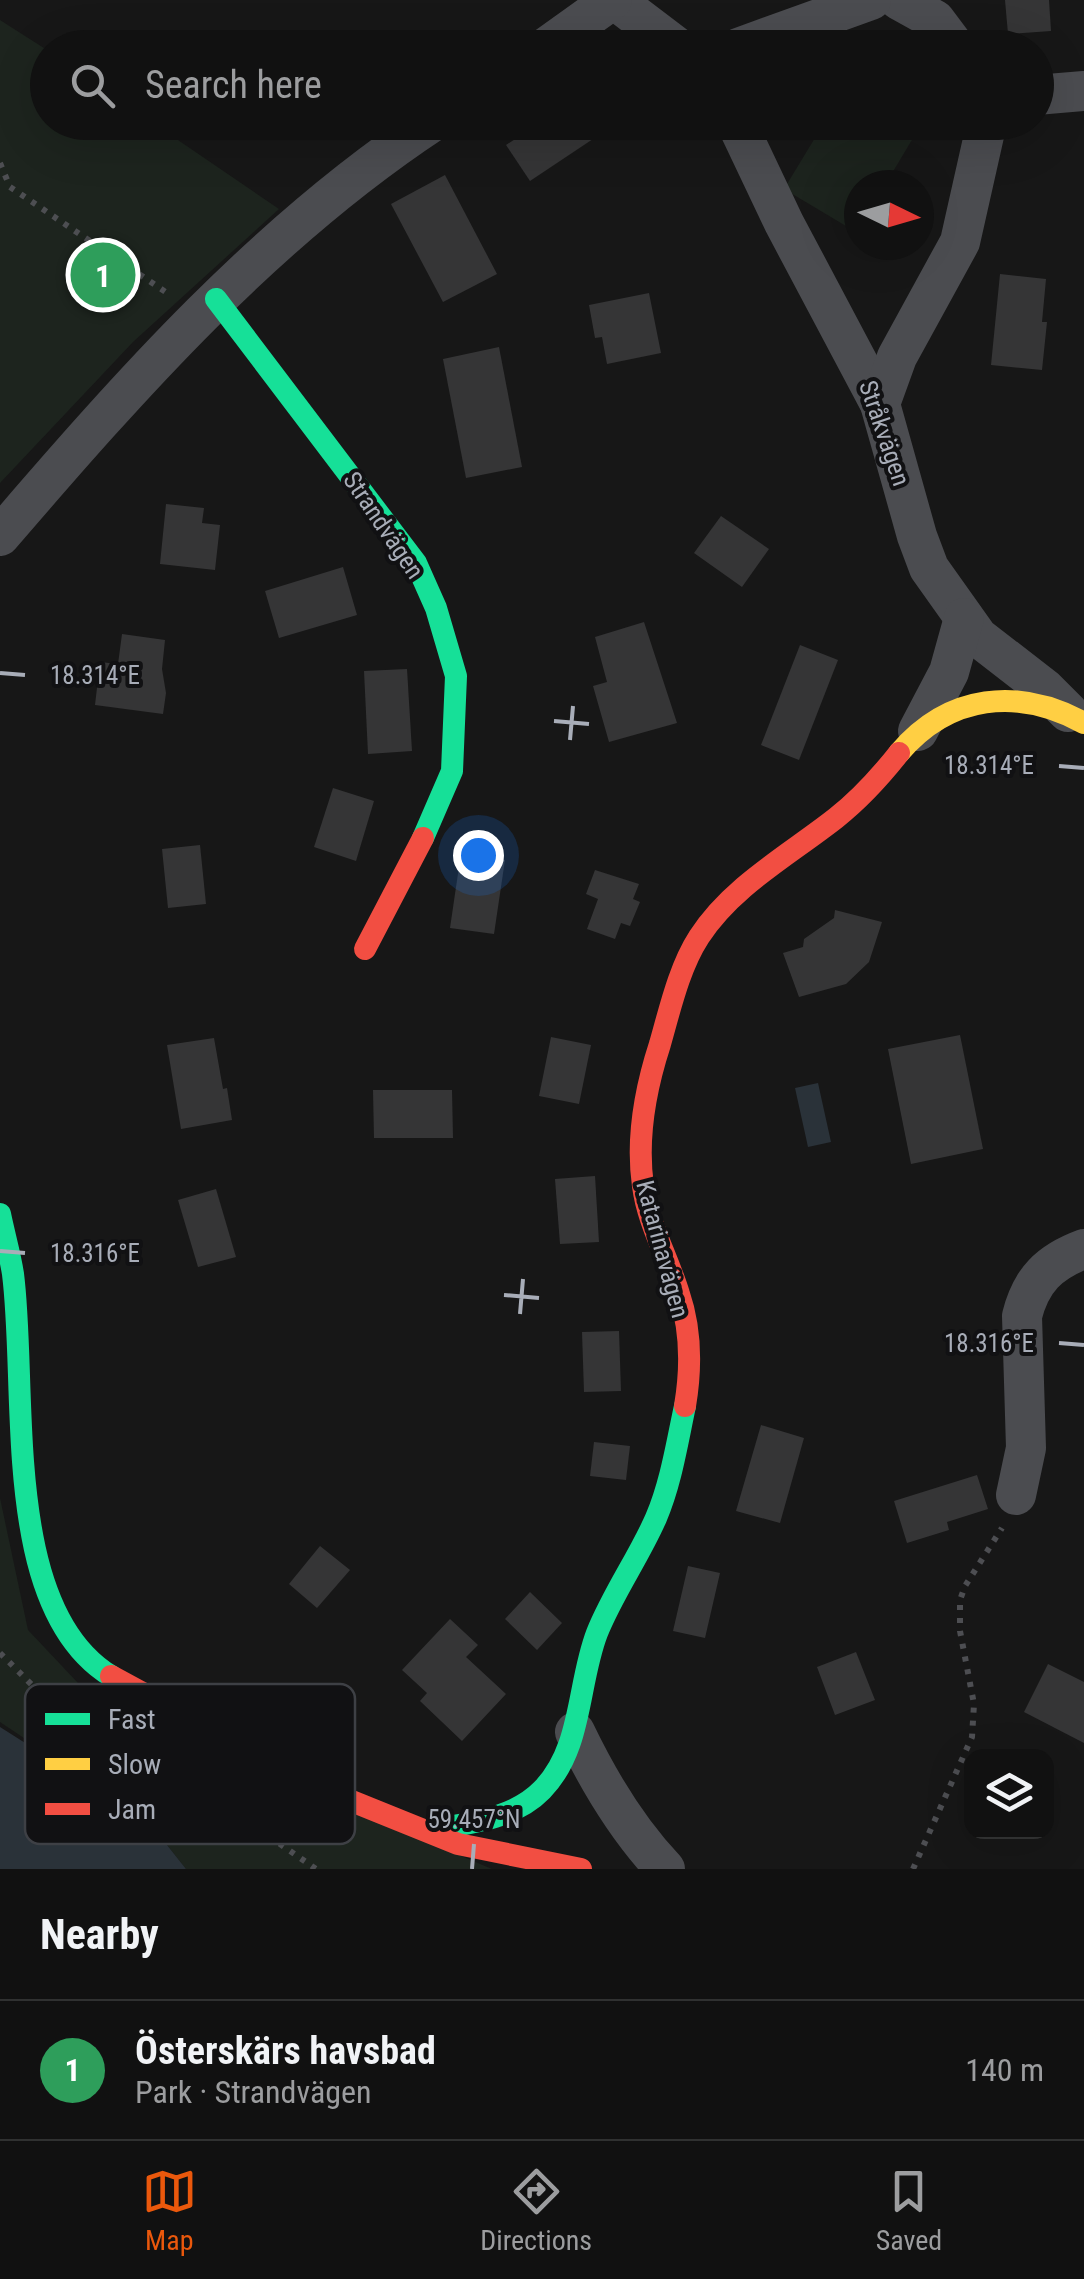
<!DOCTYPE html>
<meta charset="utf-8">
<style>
body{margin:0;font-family:"Roboto Condensed",sans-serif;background:#1a1a1a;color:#f1f3f6}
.controls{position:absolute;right:30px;bottom:30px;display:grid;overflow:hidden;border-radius:20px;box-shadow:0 10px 40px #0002}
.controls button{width:90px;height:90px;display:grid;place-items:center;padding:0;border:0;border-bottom:2px solid #303131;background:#111;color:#f1f3f6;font:50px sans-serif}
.compass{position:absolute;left:844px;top:170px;width:90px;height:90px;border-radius:50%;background:#111;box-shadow:0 10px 40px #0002;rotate:95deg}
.you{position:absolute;left:478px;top:855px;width:35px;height:35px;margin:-25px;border:8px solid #fff;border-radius:50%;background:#1a73e8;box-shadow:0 0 0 15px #1a73e833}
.badge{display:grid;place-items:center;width:65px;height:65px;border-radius:50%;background:#ea580c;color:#fff;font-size:32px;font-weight:700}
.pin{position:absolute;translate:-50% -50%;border:5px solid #fff;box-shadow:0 2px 10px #0006}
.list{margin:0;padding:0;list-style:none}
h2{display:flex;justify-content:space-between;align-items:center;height:130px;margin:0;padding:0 40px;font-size:42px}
h2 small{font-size:32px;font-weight:400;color:#9c9d9f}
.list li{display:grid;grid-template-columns:65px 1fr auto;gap:30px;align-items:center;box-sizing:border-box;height:140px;padding:0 40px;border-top:2px solid #303131}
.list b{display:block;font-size:38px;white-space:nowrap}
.list p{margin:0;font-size:32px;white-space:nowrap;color:#9c9d9f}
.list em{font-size:32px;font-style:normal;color:#9c9d9f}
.icon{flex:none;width:55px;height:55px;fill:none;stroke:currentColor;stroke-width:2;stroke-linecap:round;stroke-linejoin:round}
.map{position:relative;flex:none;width:1084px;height:1869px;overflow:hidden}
.search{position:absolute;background:#111;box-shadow:0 10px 40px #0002;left:30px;right:30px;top:30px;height:110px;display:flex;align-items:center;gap:25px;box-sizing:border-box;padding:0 35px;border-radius:55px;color:#9c9d9f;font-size:38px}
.sheet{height:270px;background:#111}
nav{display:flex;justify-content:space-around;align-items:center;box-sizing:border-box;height:140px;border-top:2px solid #303131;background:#111;font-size:28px;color:#9c9d9f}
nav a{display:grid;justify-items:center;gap:5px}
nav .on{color:#ea580c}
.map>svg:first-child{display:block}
.green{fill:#1d241e}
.water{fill:#2a3239}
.building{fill:#353536}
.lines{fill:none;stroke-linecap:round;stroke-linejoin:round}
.path{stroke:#4d4e52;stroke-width:6;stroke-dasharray:5 8;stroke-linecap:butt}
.street{stroke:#4b4c50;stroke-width:40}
.fast{stroke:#16e098;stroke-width:22}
.slow{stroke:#ffcf43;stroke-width:22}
.jam{stroke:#f24e42;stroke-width:22}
.ticks{fill:none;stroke:#a8adb8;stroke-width:4}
.labels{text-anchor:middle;stroke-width:8;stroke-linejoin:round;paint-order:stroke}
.street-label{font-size:25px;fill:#a8adb8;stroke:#111113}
.key{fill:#111113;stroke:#3e4045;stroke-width:2.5}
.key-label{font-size:28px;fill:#a8adb8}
.ticks-label{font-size:25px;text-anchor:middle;fill:#a8adb8;stroke:#111113;stroke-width:8;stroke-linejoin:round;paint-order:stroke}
</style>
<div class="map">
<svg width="1084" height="1869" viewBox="0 0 1084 1869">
<rect width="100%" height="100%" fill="#171717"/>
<g class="green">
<path d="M0,20L47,50L48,122L153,123L279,209L133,342L0,483Z"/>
<path d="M824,123H922L885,185H859L856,232L784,189Z"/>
<path d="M0,1498L28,1630L95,1701L492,1869H186L148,1821L0,1722Z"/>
</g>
<g class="water">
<path d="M818,1083L831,1142L808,1147L795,1088Z"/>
<path d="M0,1727L148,1821L186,1869H0Z"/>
</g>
<g class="building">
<path d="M1005,0H1049L1051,31L1008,34Z"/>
<path d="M541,122H582L593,139L530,181L506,145Z"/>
<path d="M445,175L497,274L443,302L391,204Z"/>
<path d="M1000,274L1046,279L1042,322H1047L1042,370L991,365Z"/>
<path d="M649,293L661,353L607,364L602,337L595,338L589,305Z"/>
<path d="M499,347L522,467L466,478L443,359Z"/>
<path d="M166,504L204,508L202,523L220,525L215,570L160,564Z"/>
<path d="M721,516L769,549L742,587L694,553Z"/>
<path d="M343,567L357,615L279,638L265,591Z"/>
<path d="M644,622L677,723L609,742L593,686L607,682L595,637Z"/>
<path d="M122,634L165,640L162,669L166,693L163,714L95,705L100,662L118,664Z"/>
<path d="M800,645L838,660L799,760L761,745Z"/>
<path d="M407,669L412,751L368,754L364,671Z"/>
<path d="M333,788L374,801L356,861L314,847Z"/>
<path d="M200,845L206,904L168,908L162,849Z"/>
<path d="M461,853L505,860L494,934L450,928Z"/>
<path d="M595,870L639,884L633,899L640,902L630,926L621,923L615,939L587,929L598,899L586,894Z"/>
<path d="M835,910L882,922L869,962L846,984L799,997L783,953L803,947L804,939L834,918Z"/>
<path d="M960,1035L983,1149L911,1164L888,1049Z"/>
<path d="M551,1037L591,1045L579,1104L539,1096Z"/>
<path d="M214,1038L223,1089L227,1088L232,1120L181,1129L167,1045Z"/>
<path d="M373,1090H452L453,1138H374Z"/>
<path d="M595,1176L599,1242L560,1244L555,1179Z"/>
<path d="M216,1189L236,1257L198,1267L178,1200Z"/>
<path d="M619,1331L621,1391L584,1392L582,1332Z"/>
<path d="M761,1425L804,1438L780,1523L736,1511Z"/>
<path d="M594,1442L630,1446L626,1480L590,1476Z"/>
<path d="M977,1475L988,1509L947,1522L949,1530L907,1543L894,1501Z"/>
<path d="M320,1546L350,1570L317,1608L289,1584Z"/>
<path d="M688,1566L720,1573L705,1638L673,1631Z"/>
<path d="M530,1592L562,1623L537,1650L505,1619Z"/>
<path d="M450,1619L478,1645L466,1657L506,1694L462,1741L420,1701L427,1693L402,1670Z"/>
<path d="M856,1652L875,1700L835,1715L817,1667Z"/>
<path d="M1048,1664L1084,1682V1743L1024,1712Z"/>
</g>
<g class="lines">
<g class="path">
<path d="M0,163L10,187L170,295"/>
<path d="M0,1653L45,1698L128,1739"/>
<path d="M200,1777L244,1819L316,1869"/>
<path d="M140,1838L168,1780"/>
<path d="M913,1869L972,1737L974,1704L960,1631V1600L965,1586L1002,1528"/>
</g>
<g class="street">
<path d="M615,0L678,48"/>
<path d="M899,0L935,20L956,48"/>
<path d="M545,48L612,0"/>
<path d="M738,48L871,0"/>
<path d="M1036,95L1084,91"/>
<path d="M736,122L784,223L880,404L917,536L929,568L978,637L1044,688L1068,712"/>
<path d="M880,404L897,357L960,242L987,122"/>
<path d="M0,536C130,385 264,233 432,122"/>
<path d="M918,731L949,672L964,618"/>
<path d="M1016,1495L1026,1448L1022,1316C1031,1280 1049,1262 1084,1249"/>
<path d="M575,1732C599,1782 627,1829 665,1869"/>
</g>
<g class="fast">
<path d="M216,299L416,563L436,608L456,676L452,771L423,838"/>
<path d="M0,1214C4,1234 10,1254 13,1274C28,1392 0,1608 111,1676"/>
<path d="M428,1831C466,1823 513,1820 542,1790C583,1748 577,1685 597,1633C613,1593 639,1557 656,1518C671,1483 677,1443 685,1406"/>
</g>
<path class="slow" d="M899,753C949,694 1018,687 1084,723"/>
<g class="jam">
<path d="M365,949L423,838"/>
<path d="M685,1406C691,1370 691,1329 679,1294C668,1257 648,1224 643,1186C636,1137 645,1090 660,1044C670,1009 679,968 699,937C732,886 789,855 836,818C860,799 880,777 899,753"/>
<path d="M111,1676L312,1785L458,1844L581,1869"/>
</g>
</g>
<path class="ticks" d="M0,673L25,675M554,721L589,724M570,740L573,706M1059,766L1084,768M0,1251L25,1253M504,1295L539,1298M520,1314L523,1279M1059,1343L1084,1345M472,1869L474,1844"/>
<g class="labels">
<g class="street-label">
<text transform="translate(885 433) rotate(71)" y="9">Stråkvägen</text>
<text transform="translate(384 525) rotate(56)" y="9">Strandvägen</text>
<text transform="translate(663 1249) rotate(75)" y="9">Katarinavägen</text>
</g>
</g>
<rect x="25" y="1684" width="330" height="160" rx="15" class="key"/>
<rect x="45" y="1713" width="45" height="12" fill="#16e098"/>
<rect x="45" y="1758" width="45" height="12" fill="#ffcf43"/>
<rect x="45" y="1803" width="45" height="12" fill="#f24e42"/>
<g class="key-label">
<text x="108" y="1729">Fast</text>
<text x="108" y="1774">Slow</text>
<text x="108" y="1819">Jam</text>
</g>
<g class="ticks-label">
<text x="95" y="684">18.314°E</text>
<text x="989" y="774">18.314°E</text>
<text x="95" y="1262">18.316°E</text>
<text x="989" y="1352">18.316°E</text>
<text x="474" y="1828">59.457°N</text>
</g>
</svg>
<div class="controls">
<button><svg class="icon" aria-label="layers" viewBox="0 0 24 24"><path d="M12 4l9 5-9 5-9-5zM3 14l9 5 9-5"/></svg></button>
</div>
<svg class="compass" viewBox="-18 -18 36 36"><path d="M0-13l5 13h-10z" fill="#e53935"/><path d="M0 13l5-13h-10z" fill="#9c9d9f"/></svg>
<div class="you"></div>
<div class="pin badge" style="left:103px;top:275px;background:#2e9e5b">1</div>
<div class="search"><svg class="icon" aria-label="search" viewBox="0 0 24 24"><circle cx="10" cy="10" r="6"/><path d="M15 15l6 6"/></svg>Search here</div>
</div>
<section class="sheet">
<h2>Nearby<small></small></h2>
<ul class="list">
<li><span class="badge" style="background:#2e9e5b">1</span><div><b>Österskärs havsbad</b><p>Park · Strandvägen</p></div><em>140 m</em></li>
</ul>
</section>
<nav>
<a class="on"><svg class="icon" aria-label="map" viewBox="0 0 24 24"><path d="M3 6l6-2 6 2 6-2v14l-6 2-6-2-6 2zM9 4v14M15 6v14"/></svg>Map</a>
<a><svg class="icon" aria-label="directions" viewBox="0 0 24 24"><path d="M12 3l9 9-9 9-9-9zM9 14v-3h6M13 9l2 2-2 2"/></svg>Directions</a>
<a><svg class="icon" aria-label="saved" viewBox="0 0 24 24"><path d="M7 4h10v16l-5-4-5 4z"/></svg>Saved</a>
</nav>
